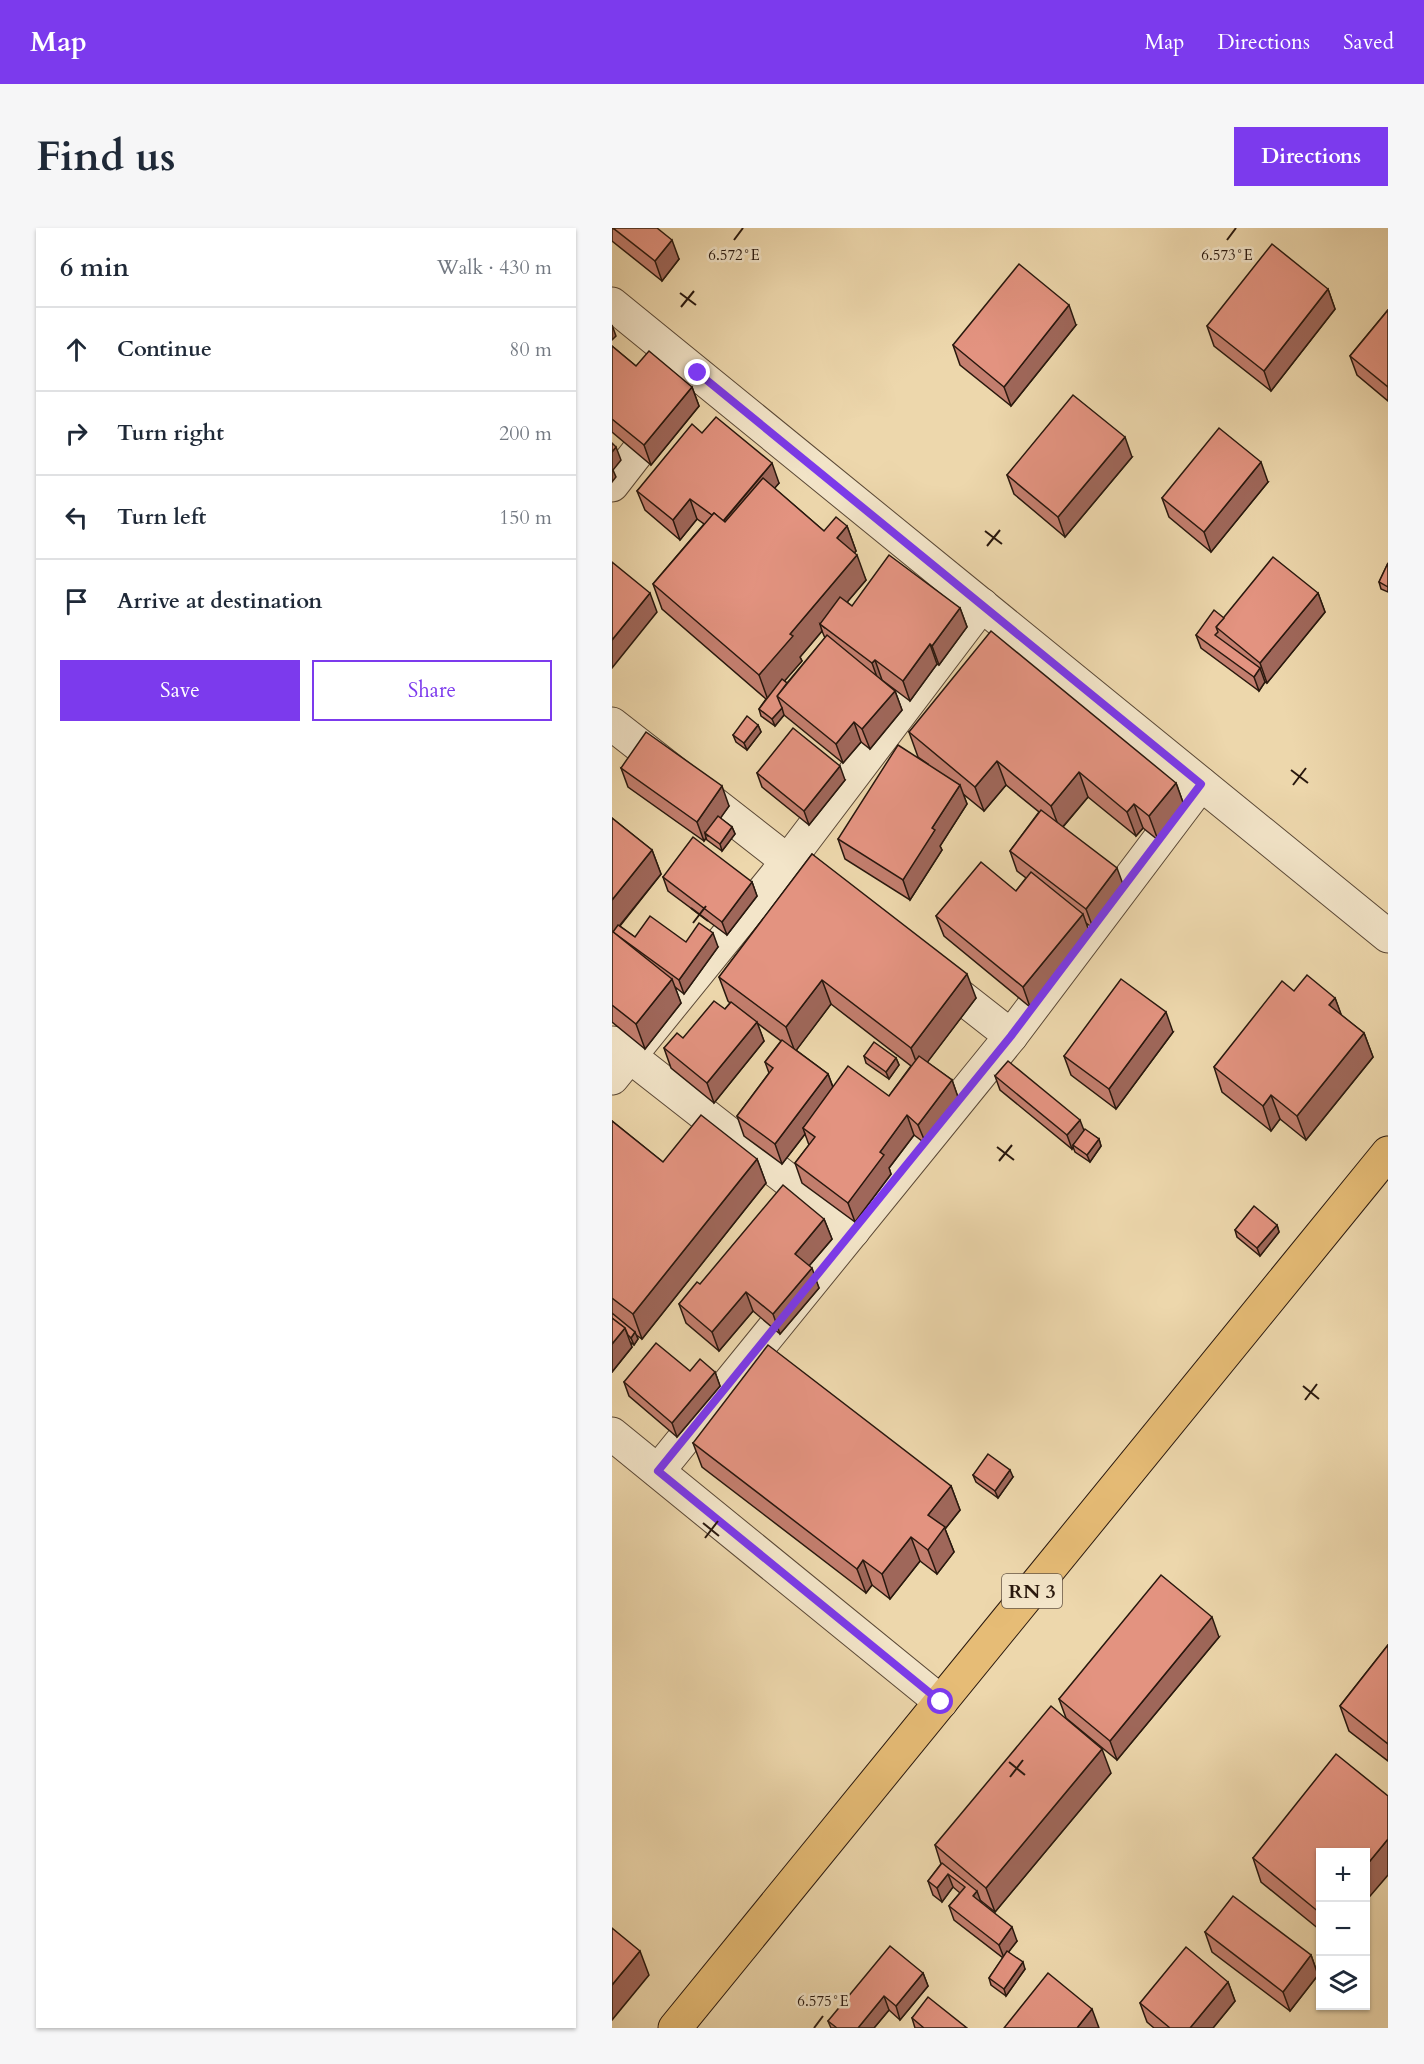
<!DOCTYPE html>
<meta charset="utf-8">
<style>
body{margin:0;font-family:Cardo,serif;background:#f6f6f7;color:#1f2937}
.controls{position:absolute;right:18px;bottom:18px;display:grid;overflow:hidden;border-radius:0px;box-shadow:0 2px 4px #0004}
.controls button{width:54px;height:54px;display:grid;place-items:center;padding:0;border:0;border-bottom:2px solid #e0e1e3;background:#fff;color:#1f2937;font:30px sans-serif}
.stop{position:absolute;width:18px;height:18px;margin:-14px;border:4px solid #7c3aed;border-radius:50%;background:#fff}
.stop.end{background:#7c3aed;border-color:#fff;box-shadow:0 2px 6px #0008}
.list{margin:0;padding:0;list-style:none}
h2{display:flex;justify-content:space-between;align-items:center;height:78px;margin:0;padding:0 24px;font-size:26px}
h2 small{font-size:20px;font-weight:400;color:#747a83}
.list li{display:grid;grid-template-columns:39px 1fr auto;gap:18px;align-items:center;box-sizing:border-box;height:84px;padding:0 24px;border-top:2px solid #e0e1e3}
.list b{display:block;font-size:22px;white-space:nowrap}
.list em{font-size:20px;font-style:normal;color:#747a83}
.actions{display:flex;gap:12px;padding:18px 24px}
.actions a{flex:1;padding:14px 0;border:2px solid #7c3aed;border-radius:0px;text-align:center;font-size:21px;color:#7c3aed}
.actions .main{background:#7c3aed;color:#fff}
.icon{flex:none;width:33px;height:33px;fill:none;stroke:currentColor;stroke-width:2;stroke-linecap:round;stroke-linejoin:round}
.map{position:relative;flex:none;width:776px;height:1800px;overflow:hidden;border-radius:0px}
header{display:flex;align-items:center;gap:36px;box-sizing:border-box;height:84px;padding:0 30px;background:#7c3aed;color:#fff}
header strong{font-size:28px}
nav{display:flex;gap:33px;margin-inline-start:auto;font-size:21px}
.intro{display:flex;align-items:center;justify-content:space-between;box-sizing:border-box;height:144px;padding:0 36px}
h1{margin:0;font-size:42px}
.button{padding:15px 27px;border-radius:0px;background:#7c3aed;color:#fff;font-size:21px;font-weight:700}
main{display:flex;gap:36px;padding:0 36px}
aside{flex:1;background:#fff;border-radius:0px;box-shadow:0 2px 4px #0004}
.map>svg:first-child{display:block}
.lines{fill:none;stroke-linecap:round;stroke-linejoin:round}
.minor-casing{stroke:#5a4836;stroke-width:35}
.tertiary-casing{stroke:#5a4836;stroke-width:35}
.primary-casing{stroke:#29180e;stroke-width:35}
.minor{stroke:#f3e5c9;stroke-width:33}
.tertiary{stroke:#f3e5c9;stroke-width:33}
.primary{stroke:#e6bc76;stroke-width:33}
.wall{fill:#c37e6e;stroke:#29180e;stroke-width:1.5;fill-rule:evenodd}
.shaded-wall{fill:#9f675a;stroke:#29180e;stroke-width:1.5}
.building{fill:#e39380;stroke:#29180e;stroke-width:1.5}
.route{stroke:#7c3aed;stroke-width:8}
.ticks{fill:none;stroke:#29180e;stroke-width:2}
.labels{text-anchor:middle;stroke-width:5;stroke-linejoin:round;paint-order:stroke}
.shield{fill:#f3e5c9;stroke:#665646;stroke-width:1.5}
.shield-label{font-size:20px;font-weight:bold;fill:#29180e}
.ticks-label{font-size:15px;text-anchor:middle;fill:#29180e;stroke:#f3e5c9;stroke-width:5;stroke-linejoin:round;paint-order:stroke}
</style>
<header>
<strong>Map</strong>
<nav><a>Map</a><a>Directions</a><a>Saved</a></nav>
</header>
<div class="intro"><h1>Find us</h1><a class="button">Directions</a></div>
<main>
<aside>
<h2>6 min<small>Walk · 430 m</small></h2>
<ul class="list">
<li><svg class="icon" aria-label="ahead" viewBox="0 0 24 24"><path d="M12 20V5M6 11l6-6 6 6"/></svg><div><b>Continue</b></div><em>80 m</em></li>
<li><svg class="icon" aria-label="right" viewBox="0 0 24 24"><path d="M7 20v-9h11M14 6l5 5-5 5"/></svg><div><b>Turn right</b></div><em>200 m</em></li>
<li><svg class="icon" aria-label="left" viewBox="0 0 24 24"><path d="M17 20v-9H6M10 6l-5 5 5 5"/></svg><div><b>Turn left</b></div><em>150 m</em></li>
<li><svg class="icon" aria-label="arrive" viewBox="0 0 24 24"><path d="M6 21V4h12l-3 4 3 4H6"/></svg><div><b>Arrive at destination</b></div></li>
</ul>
<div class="actions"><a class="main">Save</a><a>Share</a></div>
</aside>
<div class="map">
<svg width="776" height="1800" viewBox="0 0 776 1800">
<rect width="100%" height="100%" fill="#edd7ac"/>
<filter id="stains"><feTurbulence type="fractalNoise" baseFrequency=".00333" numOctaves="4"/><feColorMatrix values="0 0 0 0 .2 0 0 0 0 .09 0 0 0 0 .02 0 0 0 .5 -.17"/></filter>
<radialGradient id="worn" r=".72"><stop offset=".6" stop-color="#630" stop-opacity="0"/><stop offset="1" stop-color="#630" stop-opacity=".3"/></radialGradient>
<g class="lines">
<defs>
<g id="minor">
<path d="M0,257L52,190"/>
<path d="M0,496L192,646"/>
<path d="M325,750L399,808"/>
<path d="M1,815L241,1003"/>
<path d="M0,850L176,633L370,377"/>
<path d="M0,1206L329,1474"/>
<path d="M46,1243L399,808L589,556"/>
</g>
<path id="tertiary" d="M0,76L776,708"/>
<path id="primary" d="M63,1800L776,925"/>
</defs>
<use href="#minor" class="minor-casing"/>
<use href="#tertiary" class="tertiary-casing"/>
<use href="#primary" class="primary-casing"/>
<use href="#minor" class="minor"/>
<use href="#tertiary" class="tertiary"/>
<use href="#primary" class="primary"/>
</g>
<g class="wall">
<path d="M0,0L67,31L50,53L0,13Z"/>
<path d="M716,61L723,81L659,163L602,118L595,98Z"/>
<path d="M776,82V173L745,147L738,128Z"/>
<path d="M464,97L399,178L348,137L341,117Z"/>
<path d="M0,118L24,138L80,159L87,178L39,237L0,204Z"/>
<path d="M90,205L167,255L162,260L212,303L235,298L244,323L242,325L254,352L235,374L240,378L348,380L355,399L327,437L325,436L298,473L270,452L283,463L290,482L258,521L249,514L231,535L172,487L163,498L149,488L147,481L154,471L50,381L41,356L92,296L85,291L68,312L33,282L25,263ZM210,403L213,410L175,455L172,453L190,433L188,429Z"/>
<path d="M520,229L453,309L402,266L395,247Z"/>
<path d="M656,254L599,324L557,289L550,270Z"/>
<path d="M776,335V364L769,361L767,354Z"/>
<path d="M706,365L713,384L655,455L653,454L647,463L589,420L584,407L612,390Z"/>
<path d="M146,497L149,504L135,522L124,514L121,507Z"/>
<path d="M297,504L564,555L573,580L546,612L531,600L524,608L476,569L451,599L512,659L481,700L474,695L478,706L418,779L332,708L324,688L404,663L414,650L405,643L398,623L427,584L394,557L372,583L351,566L355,576L328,618L330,622L298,672L233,631L226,611L316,536L306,529Z"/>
<path d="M9,540L117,578L108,590L120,599L123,606L110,623L95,612L94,610L92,613L16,559Z"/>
<path d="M145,545L233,552L197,597L150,559Z"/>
<path d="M0,590L40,622L49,646L8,698L23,709L74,714L106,719L72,766L63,759L69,775L33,821L0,794Z"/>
<path d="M200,626L364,770L315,834L340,852L347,872L314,916L302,907L277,940L279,946L243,994L190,955L183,935L197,917L193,906L170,936L132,908L125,888L157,845L153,834L169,813L145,795L152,813L102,875L59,840L52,820L71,810L113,781L118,775L116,773L107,749ZM219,776L299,838L277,868L221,859L216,846L184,822Z"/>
<path d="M51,649L140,654L145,668L115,707L56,663Z"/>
<path d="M682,763L723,770L729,787L752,805L761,829L694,912L668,891L659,903L610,864L602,839Z"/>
<path d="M561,804L504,881L459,847L452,828Z"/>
<path d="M252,828L284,830L287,837L277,851L254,835Z"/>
<path d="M383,848L487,911L489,918L478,934L463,924L461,919L460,921L388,862Z"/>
<path d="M0,893L51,934L145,931L154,955L30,1111L24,1107L26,1111L22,1117L18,1114L20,1119L0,1144Z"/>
<path d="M212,991L220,1011L197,1038L207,1060L168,1106L141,1083L107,1123L74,1095L67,1076L88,1056Z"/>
<path d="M665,997L667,1004L648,1028L625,1009L623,1002Z"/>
<path d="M78,1143L103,1144L108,1158L65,1209L17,1168L12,1154Z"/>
<path d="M81,1215L339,1258L348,1282L333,1301L342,1324L325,1346L308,1333L278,1371L260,1357L254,1365L90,1239Z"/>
<path d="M361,1247L401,1249L386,1270L364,1254Z"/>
<path d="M607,1409L505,1532L454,1490L447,1471Z"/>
<path d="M776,1417V1533L737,1503L728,1478Z"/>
<path d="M499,1545L383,1684L368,1672L370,1676L405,1713L396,1724L413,1741L394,1768L379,1757L377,1750L391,1730L342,1692L337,1678L348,1665L341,1659L330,1674L321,1667L316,1653L329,1636L323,1617Z"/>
<path d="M708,1624V1702L649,1654L641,1630Z"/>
<path d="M593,1704L699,1727L706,1747L678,1783L600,1724Z"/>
<path d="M311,1745L316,1758L288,1792L277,1782L262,1800H219L216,1793Z"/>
<path d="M616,1754L623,1773L601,1800H542L535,1794L528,1775Z"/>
<path d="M300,1790L355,1800H303Z"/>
</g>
<g class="shaded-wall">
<path d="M60,12L67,31L50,53L43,33Z"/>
<path d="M716,61L723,81L659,163L652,143Z"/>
<path d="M457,77L464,97L399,178L392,159Z"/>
<path d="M0,97L4,108L0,112Z"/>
<path d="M80,159L87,178L39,237L32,217Z"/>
<path d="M513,209L520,229L453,309L446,289Z"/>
<path d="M4,219L9,232L1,242L4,249L0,254V224Z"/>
<path d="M649,234L656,254L599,324L592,304Z"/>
<path d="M160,235L167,255L117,315L110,295Z"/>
<path d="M78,271L85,291L68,312L61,292Z"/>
<path d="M235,298L244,323L234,334L225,310Z"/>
<path d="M245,327L254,352L213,400L208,396L210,403L188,429L190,433L156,472L147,447L178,406Z"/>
<path d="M38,365L45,384L0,440V412Z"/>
<path d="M706,365L713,384L655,455L648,435Z"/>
<path d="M348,380L355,399L327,437L320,418Z"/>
<path d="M318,416L325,436L298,473L291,453Z"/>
<path d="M263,432L270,452L267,455L260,435Z"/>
<path d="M648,440L653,454L647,463L642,449Z"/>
<path d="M283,463L290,482L258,521L250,501Z"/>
<path d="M170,480L172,487L163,498L160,491Z"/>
<path d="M242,494L249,514L231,535L224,516Z"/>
<path d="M146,497L149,504L135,522L132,515Z"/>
<path d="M385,533L394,557L372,583L363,559Z"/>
<path d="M228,538L233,552L197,597L192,583Z"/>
<path d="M467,544L476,569L448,602L439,578Z"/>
<path d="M564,555L573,580L546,612L537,588Z"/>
<path d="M348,557L355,576L328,618L330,622L298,672L291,652L320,600Z"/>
<path d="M110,558L117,578L96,608L93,605L94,610L92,613L85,594Z"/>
<path d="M522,576L531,600L524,608L515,584Z"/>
<path d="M120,599L123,606L110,623L108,616Z"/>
<path d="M40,622L49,646L0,707V672Z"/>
<path d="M505,640L512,659L481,700L474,681Z"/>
<path d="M140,654L145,668L115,707L110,694Z"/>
<path d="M471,686L478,706L418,779L411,759Z"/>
<path d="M101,705L106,719L72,766L67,752Z"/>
<path d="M355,746L364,770L308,844L299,820Z"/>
<path d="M60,751L69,775L33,821L24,796Z"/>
<path d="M210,752L219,776L183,824L174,799Z"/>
<path d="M723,770L732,794L717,777Z"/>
<path d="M554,784L561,804L504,881L497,861Z"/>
<path d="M145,794L152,813L102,875L95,855Z"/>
<path d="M752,805L761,829L694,912L685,888Z"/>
<path d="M284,830L287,837L277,851L274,844Z"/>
<path d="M216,846L223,865L191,900L193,906L170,936L163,916Z"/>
<path d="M340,852L347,872L314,916L306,897Z"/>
<path d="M659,867L668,891L659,903L651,878Z"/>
<path d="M295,887L302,907L277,940L279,946L243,994L236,975L268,924Z"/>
<path d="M468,892L473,905L461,917V919L460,921L455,907Z"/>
<path d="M487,911L489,918L478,934L475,927Z"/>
<path d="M145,931L154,955L30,1111L21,1086Z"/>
<path d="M212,991L220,1011L190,1046L183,1026Z"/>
<path d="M665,997L667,1004L648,1028L645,1020Z"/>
<path d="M200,1040L207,1060L168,1106L161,1086Z"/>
<path d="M134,1064L141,1083L107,1123L100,1104Z"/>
<path d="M13,1100L20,1119L0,1144V1116Z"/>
<path d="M23,1104L26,1111L22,1117L19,1110Z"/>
<path d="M103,1144L108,1158L65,1209L60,1195Z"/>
<path d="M398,1242L401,1249L386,1270L383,1263Z"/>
<path d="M339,1258L348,1282L333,1301L342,1324L325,1346L316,1322V1287Z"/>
<path d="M299,1309L308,1333L278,1371L270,1346Z"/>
<path d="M251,1332L260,1357L254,1365L245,1341Z"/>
<path d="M600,1389L607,1409L505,1532L498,1513Z"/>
<path d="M490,1521L499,1545L383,1684L374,1660Z"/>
<path d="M776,1611V1647L753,1674V1639Z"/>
<path d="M336,1646L341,1659L330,1674L325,1660Z"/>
<path d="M365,1663L370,1677L361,1668Z"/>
<path d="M400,1699L405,1713L392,1730L387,1717Z"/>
<path d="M28,1723L37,1747L0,1792V1757Z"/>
<path d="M699,1727L706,1747L678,1783L671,1764Z"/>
<path d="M411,1734L413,1741L394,1768L392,1761Z"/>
<path d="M311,1745L316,1758L288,1792L284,1778Z"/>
<path d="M616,1754L623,1773L601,1800H578Z"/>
<path d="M272,1768L277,1782L262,1800H246Z"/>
<path d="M480,1781L487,1800H465Z"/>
</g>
<g class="building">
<path d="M1,0H45L60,12L43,33Z"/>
<path d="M660,16L716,61L652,143L595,98Z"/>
<path d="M407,36L457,77L392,159L341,117Z"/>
<path d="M776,82V159L738,128Z"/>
<path d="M0,118L24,138L37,123L80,159L32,217L0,191Z"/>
<path d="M461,167L513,209L446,289L395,247Z"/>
<path d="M104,189L160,235L111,293L102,285L100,287L78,271L61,292L25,263L80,196L90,205Z"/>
<path d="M607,200L649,234L592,304L550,270Z"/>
<path d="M0,215L4,219L0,224Z"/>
<path d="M151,250L212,303L224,289L235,298L225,310L245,327L178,406L181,408L147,447L41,356L102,285L113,294Z"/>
<path d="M277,327L348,380L320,418L318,416L291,453L263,432L260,435L208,396L228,369L240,378Z"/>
<path d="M661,329L706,365L648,435L604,399Z"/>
<path d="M0,334L38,365L0,412Z"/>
<path d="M776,335V359L767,354Z"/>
<path d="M602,382L612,390L604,399L606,404L603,407L648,440L642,449L584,407Z"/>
<path d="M379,403L564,555L537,588L522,576L515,584L467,544L439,578L385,533L363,559L297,504Z"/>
<path d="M215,407L283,463L250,501L242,494L224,516L165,468Z"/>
<path d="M170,451L175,455L165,468L170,480L160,491L147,481Z"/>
<path d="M135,488L146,497L132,515L121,507Z"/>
<path d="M181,500L228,538L192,583L145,545Z"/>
<path d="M34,504L110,558L85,594L9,540Z"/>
<path d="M286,517L348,557L320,600L323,602L291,652L226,611Z"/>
<path d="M429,582L505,640L474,681L398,623Z"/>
<path d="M106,588L120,599L108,616L93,605Z"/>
<path d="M0,590L40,622L0,672Z"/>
<path d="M81,609L140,654L110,694L51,649Z"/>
<path d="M200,626L355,746L299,820L210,752L174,799L107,749Z"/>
<path d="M369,634L404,663L419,644L471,686L411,759L324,688Z"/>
<path d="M38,688L74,714L87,695L101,705L67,752L1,704L6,697L23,709Z"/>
<path d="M0,703L60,751L24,796L0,777Z"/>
<path d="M695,747L723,770L717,777L752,805L685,888L659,867L651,878L602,839L670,753L682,763Z"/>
<path d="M509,751L554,784L497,861L452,828Z"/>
<path d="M102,773L113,781L119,774L145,794L95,855L52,820L65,805L71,810Z"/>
<path d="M170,812L216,846L163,916L125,888L161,840L153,834Z"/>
<path d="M262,814L284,830L274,844L252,828Z"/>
<path d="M307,828L340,852L306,897L295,887L268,924L272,927L236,975L183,935L203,909L191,900L236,838L277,868Z"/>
<path d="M396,833L468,892L455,907L383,848Z"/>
<path d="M89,887L145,931L21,1086L0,1070V893L51,934Z"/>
<path d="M473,901L487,911L475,927L461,917Z"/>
<path d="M171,957L212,991L183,1026L200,1040L161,1086L134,1064L100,1104L67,1076L85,1054L88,1056Z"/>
<path d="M642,978L665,997L645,1020L623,1002Z"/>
<path d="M0,1085L23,1104L19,1110L16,1107L13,1100L0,1090Z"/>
<path d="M0,1090L13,1100L0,1116Z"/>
<path d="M44,1115L78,1143L88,1131L103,1144L60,1195L12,1154Z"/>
<path d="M156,1117L339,1258L316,1287L333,1299L316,1322L299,1309L270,1346L251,1332L245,1341L81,1215Z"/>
<path d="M376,1226L398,1242L383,1263L361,1247Z"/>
<path d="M549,1347L600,1389L498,1513L447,1471Z"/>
<path d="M776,1417V1516L728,1478Z"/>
<path d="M439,1478L490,1521L374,1660L323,1617Z"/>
<path d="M724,1526L776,1568V1611L753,1639V1624H708V1685L641,1630Z"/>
<path d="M330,1635L365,1663L361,1668L400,1699L387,1717L337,1678L353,1659L336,1646L325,1660L316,1653Z"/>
<path d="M621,1668L699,1727L671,1764L593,1704Z"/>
<path d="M0,1700L28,1723L0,1757Z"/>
<path d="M278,1718L311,1745L284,1778L272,1768L246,1800H225L216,1793Z"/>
<path d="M574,1719L616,1754L578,1800H558L528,1775Z"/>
<path d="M395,1723L411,1734L392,1761L377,1750Z"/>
<path d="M436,1745L480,1781L465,1800H392Z"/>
<path d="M316,1769L355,1800H312L300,1790Z"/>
</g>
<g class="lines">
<path class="route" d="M86,145L589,556L399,808L46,1243L329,1474"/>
</g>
<path class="ticks" d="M122,12L131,0M615,12L624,0M68,65L84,77M69,79L82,63M373,303L390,316M375,318L388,302M679,542L696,555M681,557L694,540M79,680L96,693M81,695L94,678M385,919L402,932M387,933L400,917M691,1158L707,1171M693,1172L705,1156M91,1295L107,1308M93,1310L106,1293M397,1534L413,1547M398,1549L411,1532M202,1800L211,1788"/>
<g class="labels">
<rect class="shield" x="390" y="1346" width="60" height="34" rx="4.5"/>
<g class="shield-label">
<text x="420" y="1370">RN 3</text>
</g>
</g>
<g class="ticks-label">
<text x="615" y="32">6.573°E</text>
<text x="122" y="32">6.572°E</text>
<text x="211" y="1778">6.575°E</text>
</g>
<rect width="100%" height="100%" filter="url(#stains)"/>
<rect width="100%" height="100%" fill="url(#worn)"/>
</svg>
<div class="controls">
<button>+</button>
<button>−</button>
<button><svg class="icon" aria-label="layers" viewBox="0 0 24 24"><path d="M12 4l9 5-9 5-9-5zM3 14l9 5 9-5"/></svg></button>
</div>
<div class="stop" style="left:329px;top:1474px"></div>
<div class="stop end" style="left:86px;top:145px"></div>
</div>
</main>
